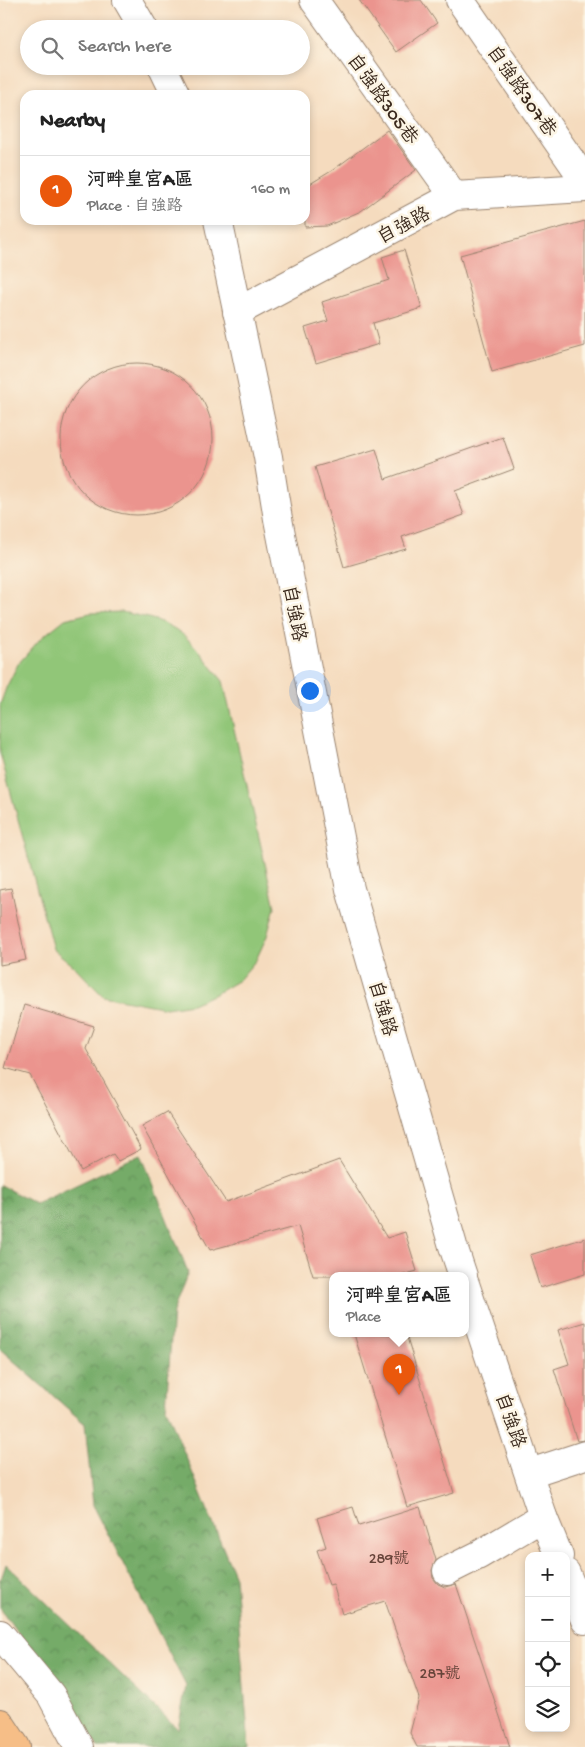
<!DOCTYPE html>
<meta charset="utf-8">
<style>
body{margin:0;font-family:"Gochi Hand","LXGW WenKai TC",sans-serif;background:#f6f6f6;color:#222}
.controls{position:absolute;right:15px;bottom:15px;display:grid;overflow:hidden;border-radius:10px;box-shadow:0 2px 8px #0003}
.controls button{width:45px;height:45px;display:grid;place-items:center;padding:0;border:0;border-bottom:1px solid #e0e0e0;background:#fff;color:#222;font:25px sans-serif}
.you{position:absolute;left:309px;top:690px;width:18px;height:18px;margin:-12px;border:4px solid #fff;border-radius:50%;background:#1a73e8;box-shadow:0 0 0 8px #1a73e833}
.badge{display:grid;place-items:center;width:32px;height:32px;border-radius:50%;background:#ea580c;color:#fff;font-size:16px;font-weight:700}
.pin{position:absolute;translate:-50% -41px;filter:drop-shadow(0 1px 2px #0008)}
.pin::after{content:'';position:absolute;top:26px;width:18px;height:15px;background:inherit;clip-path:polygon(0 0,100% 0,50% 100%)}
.popup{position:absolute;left:329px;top:1272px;width:140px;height:65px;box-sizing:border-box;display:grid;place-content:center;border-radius:10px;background:#fff;filter:drop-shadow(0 1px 4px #0005);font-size:16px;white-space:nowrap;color:#767676}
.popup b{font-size:19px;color:#222}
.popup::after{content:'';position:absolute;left:50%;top:100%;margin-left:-10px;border:10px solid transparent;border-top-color:#fff}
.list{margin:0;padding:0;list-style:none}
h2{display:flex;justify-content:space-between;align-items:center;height:65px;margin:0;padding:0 20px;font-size:21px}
h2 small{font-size:16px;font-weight:400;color:#767676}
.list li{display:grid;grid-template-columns:32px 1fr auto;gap:15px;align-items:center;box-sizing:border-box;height:70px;padding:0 20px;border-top:1px solid #e0e0e0}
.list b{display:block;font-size:19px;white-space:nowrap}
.list p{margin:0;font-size:16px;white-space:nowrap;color:#767676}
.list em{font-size:16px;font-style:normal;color:#767676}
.icon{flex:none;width:28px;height:28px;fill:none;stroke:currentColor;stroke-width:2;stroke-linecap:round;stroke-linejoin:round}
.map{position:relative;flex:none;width:585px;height:1747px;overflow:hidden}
.search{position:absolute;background:#fff;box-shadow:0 2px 8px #0003;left:20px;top:20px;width:290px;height:55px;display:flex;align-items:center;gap:12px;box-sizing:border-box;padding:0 18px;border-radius:28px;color:#767676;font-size:19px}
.panel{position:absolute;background:#fff;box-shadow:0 2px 8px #0003;left:20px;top:90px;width:290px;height:135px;border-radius:15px}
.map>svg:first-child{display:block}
.grass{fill:#91c678;stroke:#66784b}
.forest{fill:url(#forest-crowns);stroke:#586a43}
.building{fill:#eb948e}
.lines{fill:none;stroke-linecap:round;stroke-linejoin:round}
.minor-casing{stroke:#98826e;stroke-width:30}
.major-casing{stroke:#98826e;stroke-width:30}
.minor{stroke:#fff;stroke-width:28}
.major{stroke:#f6be87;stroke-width:28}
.labels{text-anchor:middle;stroke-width:5;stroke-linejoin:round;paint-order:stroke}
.number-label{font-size:16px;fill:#67443a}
.street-label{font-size:19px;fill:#3b2a1e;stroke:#fcf5e5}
</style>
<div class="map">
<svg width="585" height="1747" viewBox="0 0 585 1747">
<defs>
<pattern id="forest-crowns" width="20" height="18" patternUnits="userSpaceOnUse" patternTransform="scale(1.25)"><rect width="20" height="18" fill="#74ab68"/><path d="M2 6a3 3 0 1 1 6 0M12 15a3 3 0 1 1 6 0" fill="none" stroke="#608b55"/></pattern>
</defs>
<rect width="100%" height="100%" fill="#fcf5e5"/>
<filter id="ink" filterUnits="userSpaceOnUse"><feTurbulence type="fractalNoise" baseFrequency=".02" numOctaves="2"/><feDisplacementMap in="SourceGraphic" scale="10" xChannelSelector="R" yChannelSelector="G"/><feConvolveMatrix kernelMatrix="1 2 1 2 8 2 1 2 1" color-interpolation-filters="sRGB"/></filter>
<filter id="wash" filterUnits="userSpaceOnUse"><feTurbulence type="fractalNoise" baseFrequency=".0096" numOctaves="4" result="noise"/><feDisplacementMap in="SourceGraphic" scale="20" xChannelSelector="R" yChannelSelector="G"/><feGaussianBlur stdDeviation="1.12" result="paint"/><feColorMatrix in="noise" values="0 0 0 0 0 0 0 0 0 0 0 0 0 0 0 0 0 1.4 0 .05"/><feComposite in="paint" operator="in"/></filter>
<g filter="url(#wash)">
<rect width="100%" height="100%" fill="#f5dbbe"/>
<path class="grass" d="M122,612C140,616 159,619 175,629C192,639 210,665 223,681L275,907L267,936L256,960L239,980L215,994L192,1004L166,1008L103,996L75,967L53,949L0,753V705L6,688L18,664L41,638L65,619L90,613Z"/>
<path class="forest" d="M141,1154L188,1272L173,1312L166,1408L235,1577L249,1747H98L0,1608V1582L6,1564L178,1729L186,1686L93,1505L85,1424L0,1349V1185L36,1204Z"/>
<g id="blocks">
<g class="building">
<path d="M359,0H421L437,23L396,52Z"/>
<path d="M387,130L416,170L361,211L327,226L305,227V187L333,170Z"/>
<path d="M585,221V346L492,372L460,255Z"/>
<path d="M404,250L422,308L373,323L379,344L316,363L305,328L328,321L322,302L389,280L382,257Z"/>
<circle cx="137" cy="439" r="76"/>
<path d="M503,437L514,469L455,491L464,515L402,537L406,549L344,567L315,467L376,449L385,479Z"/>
<path d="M11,888L26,960L0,965V890Z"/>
<path d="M24,1005L94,1026L86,1049L141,1149L118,1161L113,1154L81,1171L30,1075L5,1068Z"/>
<path d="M167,1112L226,1202L339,1160L387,1238L405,1232L417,1271L400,1276H313L298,1226L210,1250L142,1126Z"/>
<path d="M585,1238V1274L540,1288L530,1255Z"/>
<path d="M585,1322V1440L577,1441L554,1369L569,1364L558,1330Z"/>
<path d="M354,1334H406L454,1493L407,1507Z"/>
<path d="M353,1507L359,1526L420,1507L436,1560L432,1570L433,1578L438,1584L445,1587L456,1584L510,1747H417L410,1733L419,1698L385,1601L342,1614L333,1584L329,1585L317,1550L326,1547L317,1518Z"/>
</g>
</g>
</g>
<g filter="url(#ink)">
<use href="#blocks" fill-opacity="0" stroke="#98826e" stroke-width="1"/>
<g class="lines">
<defs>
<g id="minor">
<path d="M127,0L144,29"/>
<path d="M314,0L454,196"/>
<path d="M460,0L585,181"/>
<path d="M162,66L176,95"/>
<path d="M218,220L268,457L278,519L350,889L453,1246L463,1276"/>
<path d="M237,312L454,196L585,188"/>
<path d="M465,1284L543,1517L559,1556"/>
<path d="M530,1473L585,1455"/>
<path d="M447,1571L479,1555L543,1517"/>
<path d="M566,1573L585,1620"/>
<path d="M0,1634L51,1695L79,1747"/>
</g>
<path id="major" d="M0,1723L16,1747"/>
</defs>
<use href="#minor" class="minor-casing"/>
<use href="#major" class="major-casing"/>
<use href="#minor" class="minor"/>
<use href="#major" class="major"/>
</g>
</g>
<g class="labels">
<g class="number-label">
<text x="389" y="1563">289號</text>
<text x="440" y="1678">287號</text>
</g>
<g class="street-label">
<text transform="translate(523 90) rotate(55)" y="7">自強路307巷</text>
<text transform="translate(384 98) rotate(54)" y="7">自強路305巷</text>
<text transform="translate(403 224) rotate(-28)" y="7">自強路</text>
<text transform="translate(296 613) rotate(79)" y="7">自強路</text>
<text transform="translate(384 1008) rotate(74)" y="7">自強路</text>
<text transform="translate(512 1420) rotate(71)" y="7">自強路</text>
</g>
</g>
</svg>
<div class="controls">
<button>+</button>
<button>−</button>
<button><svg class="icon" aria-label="locate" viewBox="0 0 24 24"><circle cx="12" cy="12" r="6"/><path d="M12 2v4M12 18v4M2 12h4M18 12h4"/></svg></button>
<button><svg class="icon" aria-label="layers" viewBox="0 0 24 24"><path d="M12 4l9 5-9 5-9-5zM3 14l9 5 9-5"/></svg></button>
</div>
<div class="you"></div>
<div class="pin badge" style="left:399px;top:1395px">1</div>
<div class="popup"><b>河畔皇宮A區</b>Place</div>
<div class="search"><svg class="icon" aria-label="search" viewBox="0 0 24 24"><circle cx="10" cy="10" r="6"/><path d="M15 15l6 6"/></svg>Search here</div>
<section class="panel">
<h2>Nearby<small></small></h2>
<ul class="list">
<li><span class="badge">1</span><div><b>河畔皇宮A區</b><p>Place · 自強路</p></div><em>160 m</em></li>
</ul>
</section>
</div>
